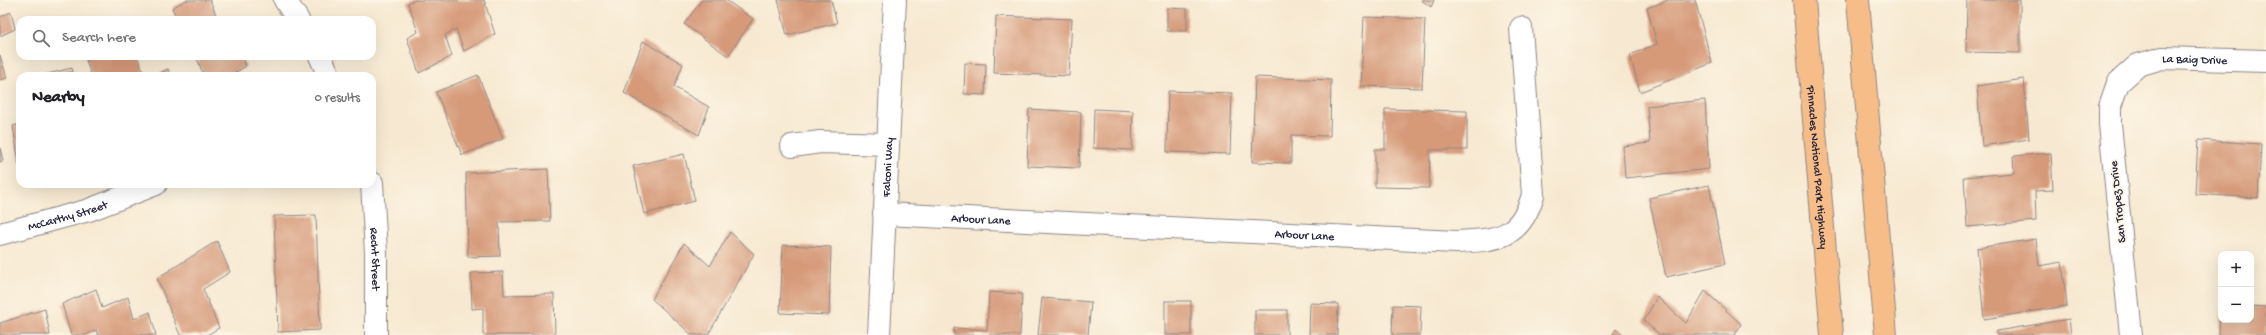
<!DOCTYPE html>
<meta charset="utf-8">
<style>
body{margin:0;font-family:"Gochi Hand",sans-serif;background:#f6f6f6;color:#202124}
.controls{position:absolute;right:12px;bottom:12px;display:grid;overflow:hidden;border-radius:8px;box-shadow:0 4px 16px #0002}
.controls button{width:36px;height:36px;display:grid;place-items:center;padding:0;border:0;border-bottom:1px solid #e0e0e0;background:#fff;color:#202124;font:20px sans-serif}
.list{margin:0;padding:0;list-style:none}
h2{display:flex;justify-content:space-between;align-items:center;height:52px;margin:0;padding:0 16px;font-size:17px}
h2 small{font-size:13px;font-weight:400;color:#757577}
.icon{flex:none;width:22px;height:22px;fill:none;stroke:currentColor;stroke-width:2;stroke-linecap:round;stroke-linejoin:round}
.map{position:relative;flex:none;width:2266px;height:335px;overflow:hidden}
.search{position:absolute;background:#fff;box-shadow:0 4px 16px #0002;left:16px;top:16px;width:360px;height:44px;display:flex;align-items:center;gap:10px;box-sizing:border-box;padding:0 14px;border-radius:12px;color:#757577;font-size:15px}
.panel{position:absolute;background:#fff;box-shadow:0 4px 16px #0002;left:16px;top:72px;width:360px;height:116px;border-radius:12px}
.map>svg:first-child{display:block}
.building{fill:#d69a79}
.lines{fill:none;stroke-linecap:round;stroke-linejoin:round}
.minor-casing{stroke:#8c8686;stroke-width:24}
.major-casing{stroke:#8c8686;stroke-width:24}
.minor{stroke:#fff;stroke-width:22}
.major{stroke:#f7bd88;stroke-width:22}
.labels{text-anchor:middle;stroke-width:3.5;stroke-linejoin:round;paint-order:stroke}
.street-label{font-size:12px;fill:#22223b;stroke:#fcf5e5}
</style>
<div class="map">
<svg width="2266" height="335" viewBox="0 0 2266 335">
<rect width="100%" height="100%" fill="#fcf5e5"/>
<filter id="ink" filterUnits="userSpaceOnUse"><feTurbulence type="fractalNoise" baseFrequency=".025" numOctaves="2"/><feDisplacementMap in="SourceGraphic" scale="8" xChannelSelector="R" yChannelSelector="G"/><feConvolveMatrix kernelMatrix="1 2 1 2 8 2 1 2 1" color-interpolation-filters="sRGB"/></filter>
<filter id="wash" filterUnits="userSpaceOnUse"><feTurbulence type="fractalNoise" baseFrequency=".012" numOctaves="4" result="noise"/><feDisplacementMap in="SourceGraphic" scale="16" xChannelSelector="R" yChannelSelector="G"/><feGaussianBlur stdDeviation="0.9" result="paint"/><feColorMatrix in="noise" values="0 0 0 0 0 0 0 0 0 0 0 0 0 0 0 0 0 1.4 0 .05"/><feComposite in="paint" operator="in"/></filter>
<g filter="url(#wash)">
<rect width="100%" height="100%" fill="#f7e9d1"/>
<g id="blocks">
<g class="building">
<path d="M186,0H210L218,20H177L172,8Z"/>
<path d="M414,0H484L495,34L464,51L456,29L445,35L452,56L419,73L407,38L418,32L408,3Z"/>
<path d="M702,0H726L753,19L728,56L684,24Z"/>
<path d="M778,0H831L837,23L787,35Z"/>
<path d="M1421,0H1434L1431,7Z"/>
<path d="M1668,0H1695L1712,63L1640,92L1630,55L1657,44L1647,8Z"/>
<path d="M1967,0H2020V53L1966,52Z"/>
<path d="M1167,8L1187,9V31H1167Z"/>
<path d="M11,12L15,29L0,36V17Z"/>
<path d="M996,16L1072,19L1069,76L994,73Z"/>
<path d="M1364,17L1425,19L1422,88L1361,86Z"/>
<path d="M643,41L683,64L674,87L709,107L699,135L624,93Z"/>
<path d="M0,55L7,78L0,80Z"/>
<path d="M85,56H137L145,76H91Z"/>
<path d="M196,56H242L246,66L230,76H204Z"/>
<path d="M965,63L986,64L985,95L964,94Z"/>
<path d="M72,68L74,76H43V75Z"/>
<path d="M168,69L171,76H154Z"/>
<path d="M478,75L503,139L462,155L436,92Z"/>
<path d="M1255,77L1331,80L1330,136L1291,135V163L1252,162Z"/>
<path d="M2024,79L2029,139L1982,146L1977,86Z"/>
<path d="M1168,91L1232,93L1230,154L1167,152Z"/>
<path d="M1705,100L1709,169L1625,178L1623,146L1650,143L1647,106Z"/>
<path d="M1029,109L1081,112L1079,168L1027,166Z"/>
<path d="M1094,109L1133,111L1132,150L1093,148Z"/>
<path d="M1385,109L1467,111V150H1430L1429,188L1375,187V149H1385Z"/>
<path d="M20,124V163H19L13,126Z"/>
<path d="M2198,140L2261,144L2258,198L2195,194Z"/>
<path d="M0,148L3,161L0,162Z"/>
<path d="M2051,153L2053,190L2035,191L2036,221L1967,227L1964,177L2014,173L2013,156Z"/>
<path d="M684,154L695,201L644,214L633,166Z"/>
<path d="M548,169L550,221L499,222L500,256L468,257L466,173Z"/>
<path d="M1709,185L1725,264L1666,277L1649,198Z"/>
<path d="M316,215L320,330L278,332L274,216Z"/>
<path d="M730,232L754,254L708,335H692L652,299L684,243L710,266Z"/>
<path d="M2036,239L2039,266L2062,262L2067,306L1984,319L1977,248Z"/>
<path d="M217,241L230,272L203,289L219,328L207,335H180L157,278Z"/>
<path d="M783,245L831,247L829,315L780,313Z"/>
<path d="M503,272L504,295L554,294L555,335H483V308L472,309L471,273Z"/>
<path d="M96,289L102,308L128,297L134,319L150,312L156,335H98L96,330L86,335H71L62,304Z"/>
<path d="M1705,291L1741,324L1735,335H1660L1644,321L1657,297L1686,323Z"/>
<path d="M989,292L1022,294L1020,335H954V328L987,330Z"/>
<path d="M1042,298L1091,302L1088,335H1038Z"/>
<rect x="1165" y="301" width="26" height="34"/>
<path d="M1310,303L1338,304L1337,335H1309Z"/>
<path d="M1393,305L1421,306L1420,335H1392Z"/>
<path d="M2220,305L2221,320H2251V306L2266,307V335H2219Z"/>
<path d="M45,309L50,335H0V323Z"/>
<rect x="1255" y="310" width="32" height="25"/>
<path d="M2069,319L2071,335H1997V331Z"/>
<path d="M1616,329L1623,335H1612Z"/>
</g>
</g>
</g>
<g filter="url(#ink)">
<use href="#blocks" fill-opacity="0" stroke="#8c8686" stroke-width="1"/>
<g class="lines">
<defs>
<g id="minor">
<path d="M285,0L298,20"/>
<path d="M320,56L329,76"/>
<path d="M792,146L820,142L888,144"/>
<path id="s1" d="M372,183L376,253V335"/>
<path id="s2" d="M884,214L1456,242C1497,240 1520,239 1533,195L1521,28"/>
<path id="s3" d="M0,234L89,210L156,184"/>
<path id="s4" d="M879,335L895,0"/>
<path id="s5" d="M2131,335L2110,124V106L2118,83L2138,65L2162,58L2266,61"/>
</g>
<g id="major">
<path id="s6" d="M1804,0L1832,335"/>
<path d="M1858,0L1886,335"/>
</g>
</defs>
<use href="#minor" class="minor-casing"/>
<use href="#major" class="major-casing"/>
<use href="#minor" class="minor"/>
<use href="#major" class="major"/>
</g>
</g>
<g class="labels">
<g class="street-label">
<text dy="4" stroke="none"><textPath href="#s5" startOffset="339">La Baig Drive</textPath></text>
<text dy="4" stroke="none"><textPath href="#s4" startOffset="168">Falconi Way</textPath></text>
<text dy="4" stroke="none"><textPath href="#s6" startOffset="168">Pinnacles National Park Highway</textPath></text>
<text transform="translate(2117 202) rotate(-96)" y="4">San Tropez Drive</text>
<text dy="4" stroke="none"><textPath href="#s3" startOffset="70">McCarthy Street</textPath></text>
<text dy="4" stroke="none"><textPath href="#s2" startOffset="97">Arbour Lane</textPath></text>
<text dy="4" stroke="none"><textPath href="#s2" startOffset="421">Arbour Lane</textPath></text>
<text dy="4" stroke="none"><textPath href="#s1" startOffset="76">Recht Street</textPath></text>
</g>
</g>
</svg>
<div class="controls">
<button>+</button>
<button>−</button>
</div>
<div class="search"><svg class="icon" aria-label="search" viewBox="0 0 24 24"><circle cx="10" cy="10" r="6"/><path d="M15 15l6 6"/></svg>Search here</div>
<section class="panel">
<h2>Nearby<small>0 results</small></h2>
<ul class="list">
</ul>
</section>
</div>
